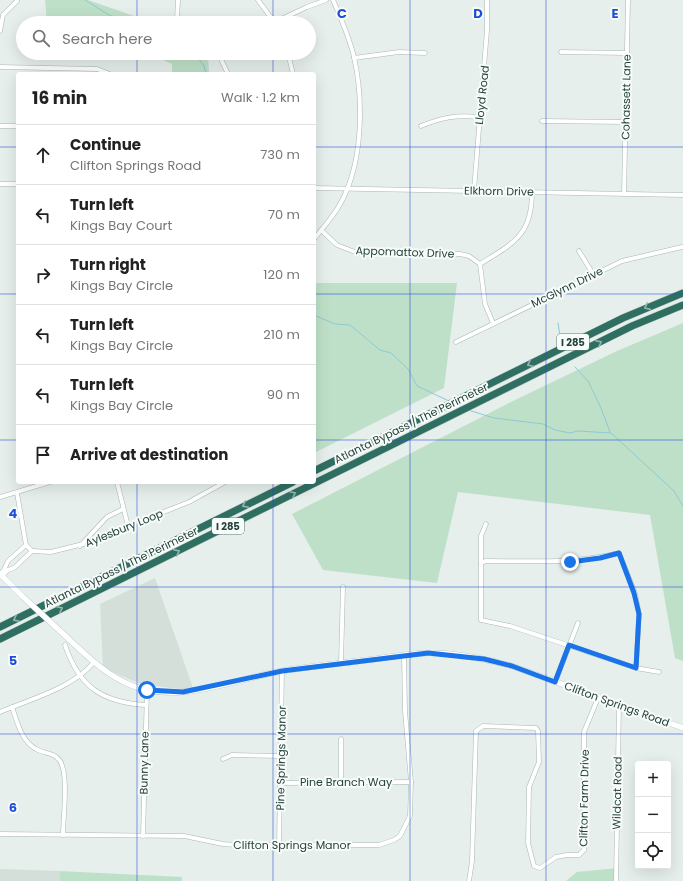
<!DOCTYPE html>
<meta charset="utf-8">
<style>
body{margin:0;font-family:Poppins,sans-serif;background:#f6f6f6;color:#222}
.controls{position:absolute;right:12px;bottom:12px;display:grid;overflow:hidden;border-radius:4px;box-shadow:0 4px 16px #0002}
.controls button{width:36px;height:36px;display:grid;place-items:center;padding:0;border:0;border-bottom:1px solid #e0e0e0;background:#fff;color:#222;font:20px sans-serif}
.stop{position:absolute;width:12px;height:12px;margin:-9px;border:3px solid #1a73e8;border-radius:50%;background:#fff}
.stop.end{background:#1a73e8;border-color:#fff;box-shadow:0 1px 4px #0008}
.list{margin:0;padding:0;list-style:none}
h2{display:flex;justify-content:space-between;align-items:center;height:52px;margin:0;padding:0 16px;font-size:17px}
h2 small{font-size:13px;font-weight:400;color:#767676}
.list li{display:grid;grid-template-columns:26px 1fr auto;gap:12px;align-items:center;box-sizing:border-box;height:60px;padding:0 16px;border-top:1px solid #e0e0e0}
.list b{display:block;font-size:15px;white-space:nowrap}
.list p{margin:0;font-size:13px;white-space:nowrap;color:#767676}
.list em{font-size:13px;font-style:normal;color:#767676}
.icon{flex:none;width:22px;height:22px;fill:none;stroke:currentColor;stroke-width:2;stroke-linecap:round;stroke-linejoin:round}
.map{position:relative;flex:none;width:683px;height:881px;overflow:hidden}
.search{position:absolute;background:#fff;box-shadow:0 4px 16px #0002;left:16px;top:16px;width:300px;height:44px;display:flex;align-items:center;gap:10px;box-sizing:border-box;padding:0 14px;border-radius:22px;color:#767676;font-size:15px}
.panel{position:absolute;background:#fff;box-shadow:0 4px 16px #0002;left:16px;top:72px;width:300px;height:412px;border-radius:4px}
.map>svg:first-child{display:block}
.built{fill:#d4dfda}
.green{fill:#bfe0c8}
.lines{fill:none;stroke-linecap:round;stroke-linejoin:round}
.stream{stroke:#8ec9d4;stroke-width:1}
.street-casing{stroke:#a8b8b2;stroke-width:5}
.secondary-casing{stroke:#a4bbb3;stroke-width:6}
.highway-casing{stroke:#c2cac8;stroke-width:8}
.street{stroke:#fff;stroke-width:4}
.secondary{stroke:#fff;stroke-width:5.5}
.highway{stroke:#2f6f62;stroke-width:7}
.secondary-bridge-casing{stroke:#a4bbb3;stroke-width:6;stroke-linecap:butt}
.secondary-bridge{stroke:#fff;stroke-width:5.5}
.oneway{stroke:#93b5ae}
.route{stroke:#1a73e8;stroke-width:5}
.grid{fill:none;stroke:#1d4ed8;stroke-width:1;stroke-opacity:0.55}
.labels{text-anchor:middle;stroke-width:4;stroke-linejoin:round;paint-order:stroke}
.shield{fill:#f7fbf9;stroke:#637a73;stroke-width:1}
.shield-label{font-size:10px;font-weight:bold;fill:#24423a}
.street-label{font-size:11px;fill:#24423a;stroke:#f7fbf9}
.grid-label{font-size:13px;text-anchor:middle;font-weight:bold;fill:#1d4ed8;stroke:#f7fbf9;stroke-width:4;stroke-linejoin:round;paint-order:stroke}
</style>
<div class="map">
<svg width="683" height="881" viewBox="0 0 683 881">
<rect width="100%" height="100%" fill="#e6efeb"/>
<g class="built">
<path d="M155,578L194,691L141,684L103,668L100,604Z"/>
<path d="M0,869L59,871L60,881H0Z"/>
</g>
<g class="green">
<path d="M45,0H88L154,23H47Z"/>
<path d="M147,53H208L209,74H172V64Z"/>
<path d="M314,283H457L444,388L314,453Z"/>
<path d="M683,323V661L675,658L650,515L458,492L437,583L323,570L292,514L513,401L617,351Z"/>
<path d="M618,868V881H566L577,872Z"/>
<path d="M59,871L182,877V881H60Z"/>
</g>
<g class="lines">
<g class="stream">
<path d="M85,0L109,15L127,23"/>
<path d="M181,53L197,57L204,66L206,74"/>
<path d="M314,315L335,324L350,325L380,350L391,353L408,369L417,386L449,401"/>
<path d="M558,323L560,336"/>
<path d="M575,367L588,381L601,408L610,432"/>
<path d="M456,404L462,407"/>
<path d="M468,410L494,418L543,424L555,430L570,433L578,431L611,433L674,491L683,506"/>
</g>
<defs>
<g id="street">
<path d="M258,0L275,23"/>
<path d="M177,19L178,0"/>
<path d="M275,22L307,7L326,0"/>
<path d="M0,31L3,15L17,1"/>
<path d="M561,52L627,53"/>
<path d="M218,53L228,74"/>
<path d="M288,53L293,74"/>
<path d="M354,58L399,52L425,53"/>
<path d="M0,67L97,69L110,74"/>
<path d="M542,121L625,122"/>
<path d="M0,126H18"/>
<path d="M421,126C443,117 456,115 479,117"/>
<path d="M0,184H18"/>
<path d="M314,188L683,195"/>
<path d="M474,190L487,30V0"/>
<path d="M624,194L628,0"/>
<path d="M321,230L337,245L355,252L460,254L469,256L480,264L485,304L493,323"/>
<path d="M314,239C326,224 339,210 346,192C363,153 363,97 354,57C349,37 341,18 333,0"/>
<path d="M579,251L593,274"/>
<path d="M480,264C514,243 532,235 532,192"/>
<path d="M456,342L622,261L682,247"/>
<path d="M117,482L128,526"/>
<path d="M17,493L26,545L32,551"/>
<path d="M0,497L50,482"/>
<path d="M80,546L107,517L123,509"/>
<path d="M619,553L635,593L639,614L636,668L510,626L481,620V564L485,561C530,561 575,564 619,553Z"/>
<path d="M481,564V536L486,524"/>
<path d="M0,574L4,570L8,561L26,545"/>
<path d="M2,576L8,570L14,568L32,551L51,552L99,540L128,526L189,502L225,482"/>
<path d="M65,645C79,687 102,702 145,705"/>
<path d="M341,663L343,587"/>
<path d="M636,668L659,672"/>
<path d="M555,682L578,623"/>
<path d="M12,707C17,721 21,741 36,749C44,754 54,752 60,761C69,775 63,817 63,835"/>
<path d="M0,712C31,699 73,688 94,662"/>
<path d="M223,759L232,755L281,756"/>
<path d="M341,782V739"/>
<path d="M280,783L411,782"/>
<path d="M0,834L184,836L223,844L237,845H379L394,840L400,836L410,816L411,782L405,711L404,655"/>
<path d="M143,836L147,690"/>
<path d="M279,845L282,671"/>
<path d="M469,881L472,861L476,731L483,726L536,728L538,731L539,762L529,787L528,843L534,866L540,868L556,857L567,855H579L584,850V732L598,698"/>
<path d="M616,881L619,705"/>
</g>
<g id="secondary">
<path d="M0,574L22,596"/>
<path d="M59,630C82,651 104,675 133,686C181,704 235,679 282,671C313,666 344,663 375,659C393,657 411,653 429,653C458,653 485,659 512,666L683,728"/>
</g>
<g id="highway">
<path d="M314,471L623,318L683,293"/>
<path d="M0,627L293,482"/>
<path d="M0,639L632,326L683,305"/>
</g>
</defs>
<use href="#street" class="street-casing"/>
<use href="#secondary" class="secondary-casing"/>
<use href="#highway" class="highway-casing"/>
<use href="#street" class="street"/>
<use href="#secondary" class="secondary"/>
<use href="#highway" class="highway"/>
<defs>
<path id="secondary-bridge" d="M22,596L59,630"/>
</defs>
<use href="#secondary-bridge" class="secondary-bridge-casing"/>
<use href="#secondary-bridge" class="secondary-bridge"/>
</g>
<defs><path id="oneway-chevron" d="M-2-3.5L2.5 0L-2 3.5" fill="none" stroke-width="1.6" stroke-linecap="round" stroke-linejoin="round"/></defs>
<g class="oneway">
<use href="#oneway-chevron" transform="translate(647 307) rotate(156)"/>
<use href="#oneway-chevron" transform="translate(599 343) rotate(-26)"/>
<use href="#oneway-chevron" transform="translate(530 364) rotate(153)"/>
<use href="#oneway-chevron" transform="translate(293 494) rotate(-26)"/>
<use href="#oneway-chevron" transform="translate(245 505) rotate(154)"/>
<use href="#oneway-chevron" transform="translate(177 552) rotate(-26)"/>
<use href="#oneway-chevron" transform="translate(60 609) rotate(-26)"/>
<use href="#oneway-chevron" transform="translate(16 619) rotate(154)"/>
</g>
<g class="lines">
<path class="route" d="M147,690L183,692L282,671L428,653L484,659L512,666L555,682L569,645L636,668L639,614L634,593L619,553L600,558L570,562"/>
</g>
<path class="grid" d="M137,0V23M273,0V23M410,0V881M546,0V881M137,53V74M273,53V74M0,147H18M314,147H683M0,294H18M314,294H683M0,440H18M314,440H683M137,482V881M273,482V881M0,587H683M0,734H683"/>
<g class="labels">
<g class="shield">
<rect x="557" y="334" width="32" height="16" rx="3"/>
<rect x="212" y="518" width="32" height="16" rx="3"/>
</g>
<g class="shield-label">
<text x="573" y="346">I 285</text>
<text x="228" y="530">I 285</text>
</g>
<g class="street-label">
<text transform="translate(482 95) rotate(-84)" y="4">Lloyd Road</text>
<text transform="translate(626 97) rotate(-89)" y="4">Cohassett Lane</text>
<text transform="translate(499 191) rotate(1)" y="4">Elkhorn Drive</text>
<text transform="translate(405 252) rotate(2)" y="4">Appomattox Drive</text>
<text transform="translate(567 287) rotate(-26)" y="4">McGlynn Drive</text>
<text transform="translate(411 423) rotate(-26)" y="4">Atlanta Bypass / The Perimeter</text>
<text transform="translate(124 528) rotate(-22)" y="4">Aylesbury Loop</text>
<text transform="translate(121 567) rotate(-26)" y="4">Atlanta Bypass / The Perimeter</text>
<text transform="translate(617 704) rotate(20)" y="4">Clifton Springs Road</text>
<text transform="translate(281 758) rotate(-89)" y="4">Pine Springs Manor</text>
<text transform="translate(144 763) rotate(-89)" y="4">Bunny Lane</text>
<text x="346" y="786">Pine Branch Way</text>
<text transform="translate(617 793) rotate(-89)" y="4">Wildcat Road</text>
<text transform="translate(584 798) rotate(-89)" y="4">Clifton Farm Drive</text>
<text x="292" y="849">Clifton Springs Manor</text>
</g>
</g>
<g class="grid-label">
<text x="342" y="18">C</text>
<text x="478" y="18">D</text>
<text x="615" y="18">E</text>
<text x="13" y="518">4</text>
<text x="13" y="665">5</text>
<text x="13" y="812">6</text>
</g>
</svg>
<div class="controls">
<button>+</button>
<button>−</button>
<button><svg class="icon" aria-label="locate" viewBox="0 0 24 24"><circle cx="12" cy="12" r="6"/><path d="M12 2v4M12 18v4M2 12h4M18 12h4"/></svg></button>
</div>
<div class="stop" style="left:147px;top:690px"></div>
<div class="stop end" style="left:570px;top:562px"></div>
<div class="search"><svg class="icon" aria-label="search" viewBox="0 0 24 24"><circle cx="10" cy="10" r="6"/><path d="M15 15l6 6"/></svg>Search here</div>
<section class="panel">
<h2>16 min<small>Walk · 1.2 km</small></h2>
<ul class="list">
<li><svg class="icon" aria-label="ahead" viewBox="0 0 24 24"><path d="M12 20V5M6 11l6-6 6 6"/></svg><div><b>Continue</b><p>Clifton Springs Road</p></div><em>730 m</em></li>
<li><svg class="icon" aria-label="left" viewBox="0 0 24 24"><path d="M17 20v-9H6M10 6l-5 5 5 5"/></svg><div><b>Turn left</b><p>Kings Bay Court</p></div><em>70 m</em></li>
<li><svg class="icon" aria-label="right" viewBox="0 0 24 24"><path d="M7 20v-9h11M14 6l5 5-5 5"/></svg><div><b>Turn right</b><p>Kings Bay Circle</p></div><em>120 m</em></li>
<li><svg class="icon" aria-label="left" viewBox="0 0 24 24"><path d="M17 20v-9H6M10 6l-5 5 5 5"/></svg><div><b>Turn left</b><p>Kings Bay Circle</p></div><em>210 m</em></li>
<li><svg class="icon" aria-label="left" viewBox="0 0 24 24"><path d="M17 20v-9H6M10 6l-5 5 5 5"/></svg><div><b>Turn left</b><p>Kings Bay Circle</p></div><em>90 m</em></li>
<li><svg class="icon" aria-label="arrive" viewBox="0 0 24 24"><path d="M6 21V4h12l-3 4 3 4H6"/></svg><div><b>Arrive at destination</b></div></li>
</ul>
</section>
</div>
